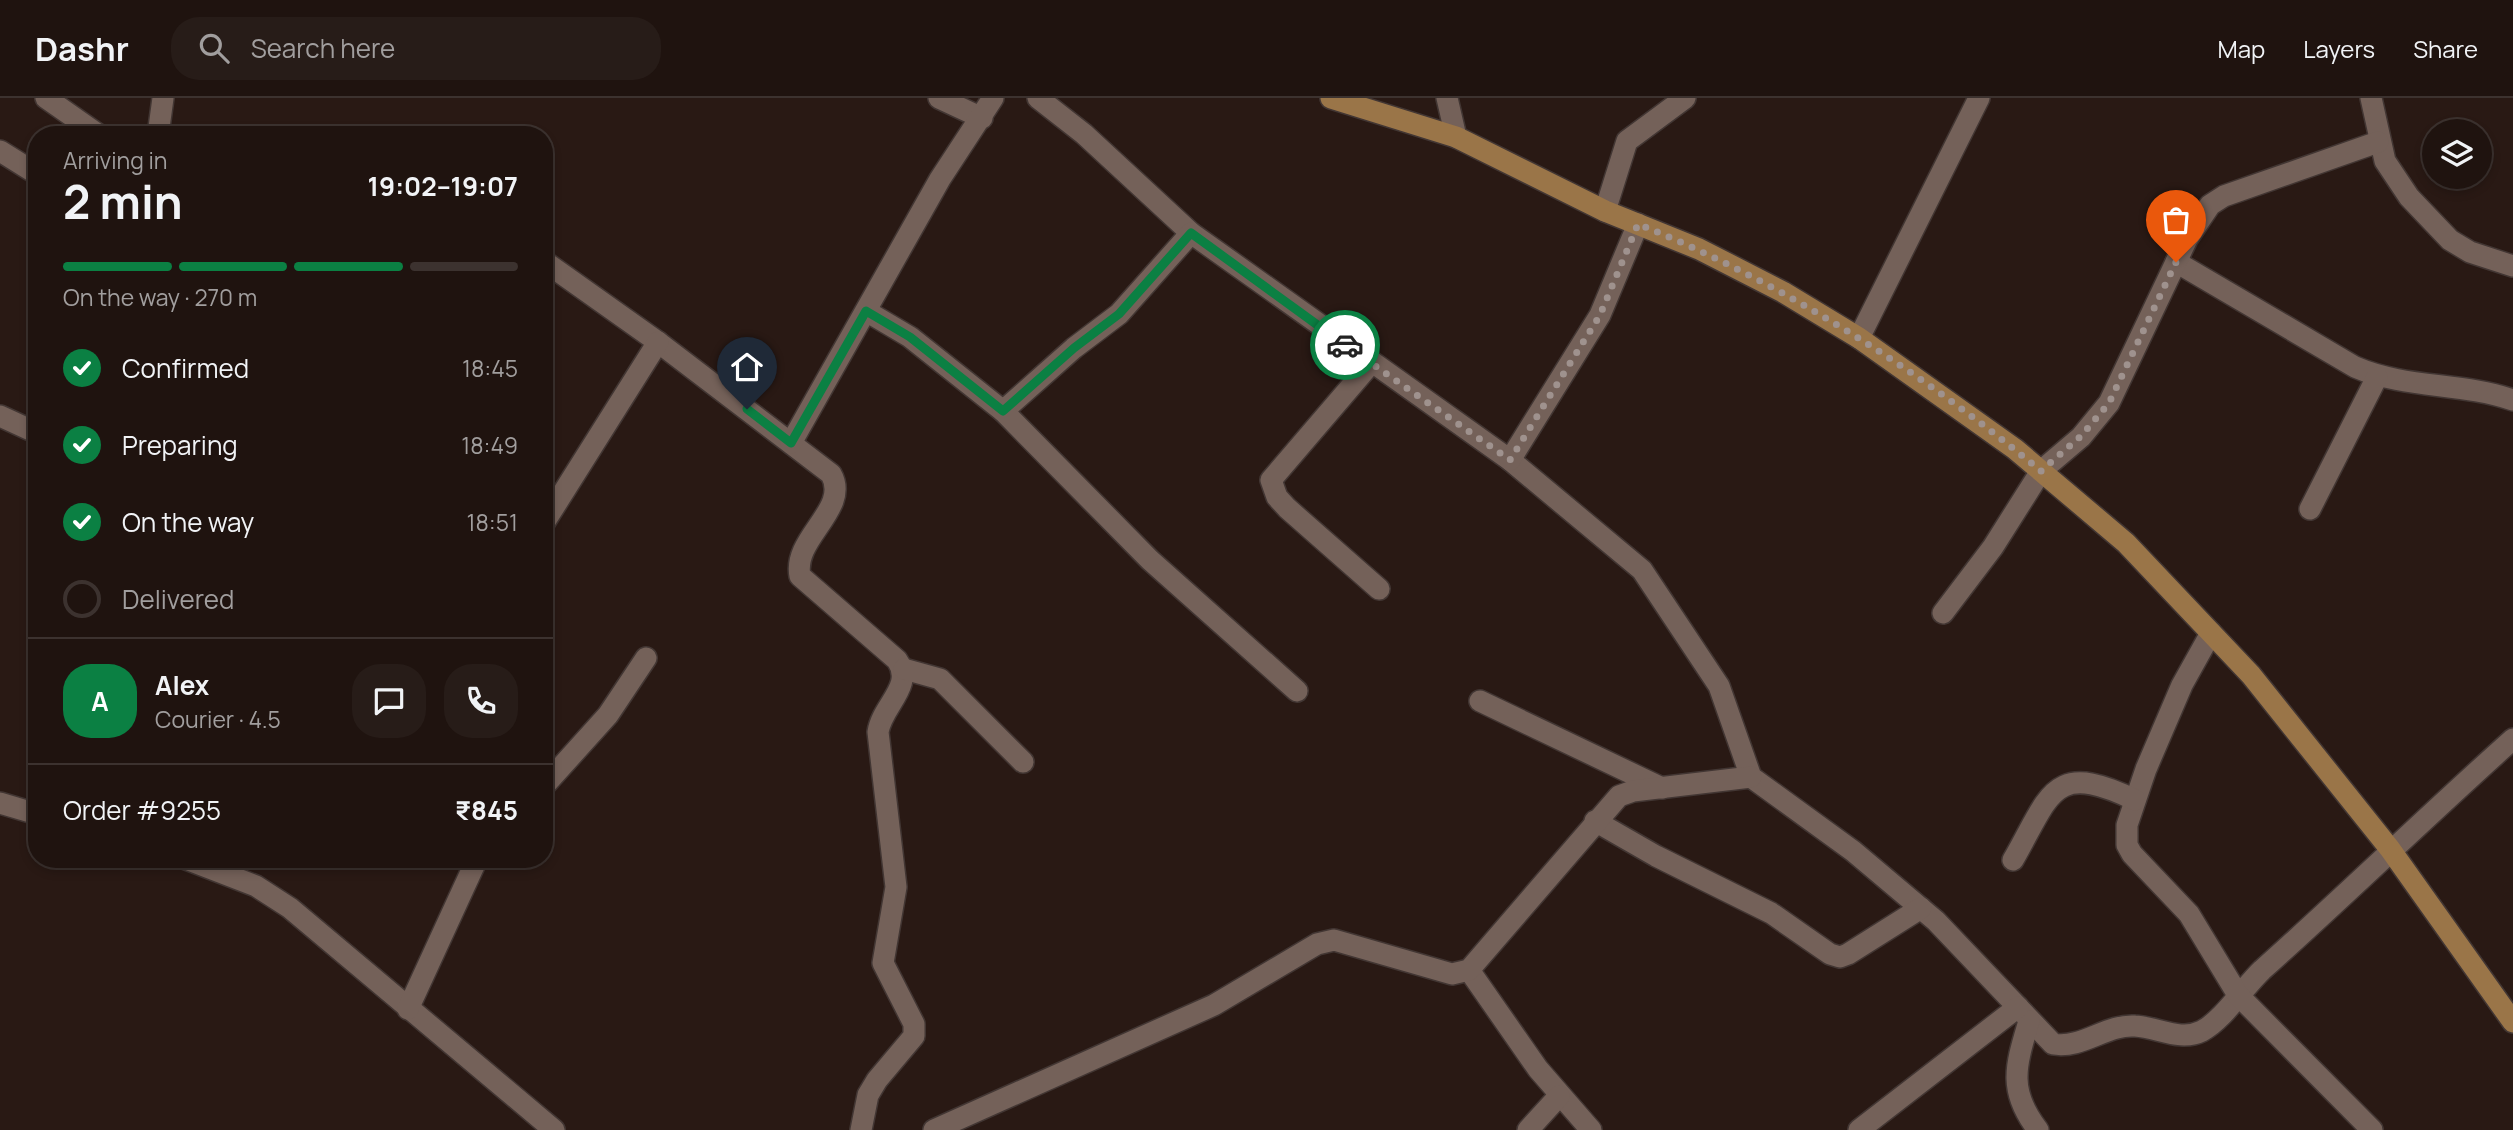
<!DOCTYPE html>
<meta charset="utf-8">
<style>
body{margin:0;font-family:Manrope,sans-serif;background:#271c18;color:#f1f3f6;height:100vh;display:flex;flex-direction:column;font-size:26px;white-space:nowrap}
*{box-sizing:border-box;margin:0}
p{font-size:23px;color:#a19e9e}
.icon{flex:none;width:38px;height:38px;fill:none;stroke:currentColor;stroke-width:2;stroke-linecap:round;stroke-linejoin:round}
.map{position:relative;flex:1;overflow:hidden}
.drawer{position:absolute;left:28px;top:28px;width:525px;height:742px;display:flex;flex-direction:column;background:#1f130f;border-radius:28px;box-shadow:0 4px 10px #0003,0 0 0 2px #3c322f}
.drawer>*{flex:none}
.controls{position:absolute;left:2422px;top:21px;display:grid;gap:14px}
.controls a{display:grid;place-items:center;width:70px;height:70px;border-radius:50%;background:#1f130f;box-shadow:0 4px 10px #0003,0 0 0 2px #3c322f;font-size:35px}
.pin{position:absolute;display:grid;place-items:center;width:60px;height:60px;color:#fff;margin:-72px -30px;border-radius:50% 50% 50% 0;rotate:-45deg;box-shadow:0 0 7px #0007}
.pin .icon{rotate:45deg}
.courier{position:absolute;display:grid;place-items:center;width:70px;height:70px;margin:-35px;border:5px solid #0b8043;border-radius:50%;background:#fff;color:#222;box-shadow:0 2px 9px #0007}
.head em{font-style:normal;font-weight:700}
.head div{display:flex;flex-direction:column-reverse}
.head{display:flex;align-items:center;justify-content:space-between;height:119px;padding:0 35px}
h1{font-size:46px;font-weight:700;line-height:52px}
.bar{display:grid;grid-template-columns:repeat(4,1fr);gap:10px 7px;align-content:center;height:84px;padding:0 35px}
.bar i{height:9px;border-radius:5px;background:#3c322f}
.bar .on{background:#0b8043}
.bar p{grid-column:span 4}
.line{display:flex;align-items:center;gap:18px;padding:0 35px;border-top:2px solid #3c322f}
.line div{flex:1}
.round{display:grid;place-items:center;flex:none;width:74px;height:74px;border-radius:28px;background:#271c18}
ol{padding:0 35px;list-style:none}
li{display:flex;align-items:center;gap:21px;height:77px}
li p{margin-inline-start:auto}
li .icon{padding:7px;border-radius:50%;background:#0b8043;color:#fff;stroke-width:4}
li:last-child{color:#a19e9e}
li i{width:38px;height:38px;border:4px solid #3c322f;border-radius:50%}
header{display:flex;align-items:center;gap:42px;box-sizing:border-box;height:98px;padding:0 35px;background:#1f130f;border-bottom:2px solid #3c322f}
header strong{font-size:33px}
nav{display:flex;gap:38px;margin-inline-start:auto;font-size:24px}
.search{width:490px;height:63px;background:#271c18;display:flex;align-items:center;gap:18px;box-sizing:border-box;padding:0 24px;border-radius:28px;color:#a19e9e;font-size:26px}
.map>svg:first-child{display:block}
</style>
<header>
<strong>Dashr</strong>
<div class="search"><svg class="icon" aria-label="search" viewBox="0 0 24 24"><circle cx="10" cy="10" r="6"/><path d="M15 15l6 6"/></svg>Search here</div>
<nav><a>Map</a><a>Layers</a><a>Share</a></nav>
</header>
<div class="map">
<svg width="2513" height="1032" viewBox="0 0 2513 1032">
<rect width="100%" height="100%" fill="#291914"/>
<g fill="none" stroke-linecap="round" stroke-linejoin="round">
<defs>
<g id="minor">
<polyline points="46,0 99,37"/>
<polyline points="939,0 982,20"/>
<path d="M1038,0L1084,36L1191,135L1510,362L1642,472L1719,588L1751,679L1853,753L1936,823L2053,946C2083,951 2106,926 2135,928C2158,929 2180,944 2202,933C2223,922 2244,889 2262,872C2347,796 2428,717 2513,641"/>
<polyline points="1447,0 1456,39"/>
<polyline points="2371,0 2385,63 2409,99 2450,142 2470,154 2513,168"/>
<polyline points="158,37 163,0"/>
<polyline points="0,53 37,76"/>
<polyline points="1605,113 1627,43 1685,0"/>
<path d="M2176,164L2355,269C2406,291 2461,284 2513,302"/>
<path d="M548,166L658,244L831,376C851,411 792,440 800,478L897,562C915,588 882,607 878,634L896,789L883,865L914,926V938L877,982L868,997L861,1032"/>
<polyline points="866,213 910,239 1003,313 1074,250 1119,216 1191,135"/>
<polyline points="1372,264 1271,382 1277,399 1287,410 1379,491"/>
<polyline points="1003,313 1150,462 1297,593"/>
<polyline points="0,318 37,335"/>
<polyline points="791,345 940,81 993,0"/>
<polyline points="1510,362 1600,217 1638,126"/>
<polyline points="2310,411 2377,279"/>
<polyline points="544,425 658,244"/>
<polyline points="1943,515 1993,449 2041,373 2081,339 2109,305 2187,141 2210,107 2224,98 2378,44"/>
<polyline points="2211,535 2182,587 2146,671 2127,727 2127,747 2132,756 2189,816 2238,897 2372,1032"/>
<polyline points="904,571 940,581 1023,664"/>
<polyline points="1480,603 1662,690"/>
<polyline points="544,688 608,617 646,560"/>
<polyline points="0,705 37,716"/>
<polyline points="1595,723 1656,758 1771,815 1830,856 1840,859 1848,856 1921,810"/>
<polyline points="186,761 256,788 290,810 554,1032"/>
<path d="M2013,762C2051,696 2052,662 2135,702"/>
<polyline points="1469,872 1538,971 1591,1032"/>
<polyline points="408,911 477,761"/>
<path d="M2029,923C2016,967 2007,992 2038,1032"/>
<polyline points="934,1032 1214,907 1317,846 1334,842 1452,876 1469,872 1619,698 1633,693 1751,679"/>
<polyline points="1528,1032 1559,998"/>
<polyline points="1859,1032 2018,909"/>
</g>
<polyline id="tertiary" points="1859,240 1979,0"/>
<polyline id="primary" points="1331,0 1456,39 1605,113 1699,151 1783,194 1859,240 2015,351 2126,445 2251,577 2390,751 2513,924"/>
</defs>
<use href="#minor" stroke="#423633" stroke-width="24"/>
<use href="#tertiary" stroke="#423633" stroke-width="24"/>
<use href="#primary" stroke="#423633" stroke-width="24"/>
<use href="#minor" stroke="#746159" stroke-width="21"/>
<use href="#tertiary" stroke="#746159" stroke-width="21"/>
<use href="#primary" stroke="#9a7548" stroke-width="21"/>
</g>
<g fill="none" stroke-linecap="round" stroke-linejoin="round">
<path stroke="#9f928e" stroke-width="7" stroke-dasharray="0 12.6" d="M1345,247L1510,362L1600,217L1638,126C1784,185 1920,273 2041,373L2081,338L2109,305L2176,164"/>
<polyline stroke="#0b8043" stroke-width="9" points="747,311 791,345 866,213 910,239 1003,313 1074,250 1119,216 1191,135 1345,247"/>
</g>
</svg>
<div class="controls">
<a><svg class="icon" aria-label="layers" viewBox="0 0 24 24"><path d="M12 4l9 5-9 5-9-5zM3 14l9 5 9-5"/></svg></a>
</div>
<div class="pin" style="left:2176px;top:164px;background:#ea580c"><svg class="icon" aria-label="bag" viewBox="0 0 24 24"><path d="M5 8h14l-1 12H6zM9 8a3 3 0 0 1 6 0"/></svg></div>
<div class="pin" style="left:747px;top:311px;background:#1f2937"><svg class="icon" aria-label="home" viewBox="0 0 24 24"><path d="M3 11l9-7 9 7M6 9v11h12V9"/></svg></div>
<div class="courier" style="left:1345px;top:247px"><svg class="icon" aria-label="car" viewBox="0 0 24 24"><path d="M5 17H2v-5l4-1 3-4h7l3 4 3 1v5h-3M9 17h6M6 11h13"/><circle cx="7" cy="17" r="2"/><circle cx="17" cy="17" r="2"/></svg></div>
<section class="drawer">
<div class="head"><div><h1>2 min</h1><p>Arriving in</p></div><em>19:02–19:07</em></div>
<div class="bar"><i class="on"></i><i class="on"></i><i class="on"></i><i></i><p>On the way · 270 m</p></div>
<ol>
<li><svg class="icon" aria-label="check" viewBox="0 0 24 24"><path d="M5 12l5 5 9-10"/></svg>Confirmed<p>18:45</p></li>
<li><svg class="icon" aria-label="check" viewBox="0 0 24 24"><path d="M5 12l5 5 9-10"/></svg>Preparing<p>18:49</p></li>
<li><svg class="icon" aria-label="check" viewBox="0 0 24 24"><path d="M5 12l5 5 9-10"/></svg>On the way<p>18:51</p></li>
<li><i></i>Delivered</li>
</ol>
<div class="line" style="height:126px"><b class="round" style="background:#0b8043;color:#fff">A</b><div><b>Alex</b><p>Courier · 4.5</p></div><a class="round"><svg class="icon" aria-label="chat" viewBox="0 0 24 24"><path d="M4 5h16v11H9l-5 4z"/></svg></a><a class="round"><svg class="icon" aria-label="phone" viewBox="0 0 24 24"><path d="M5 4h4l2 5-3 2q2 4 5 5l2-3 5 2v4C11 20 4 13 5 4z"/></svg></a></div>
<div class="line" style="height:91px"><div>Order #9255</div><b>₹845</b></div>
</section>
</div>
